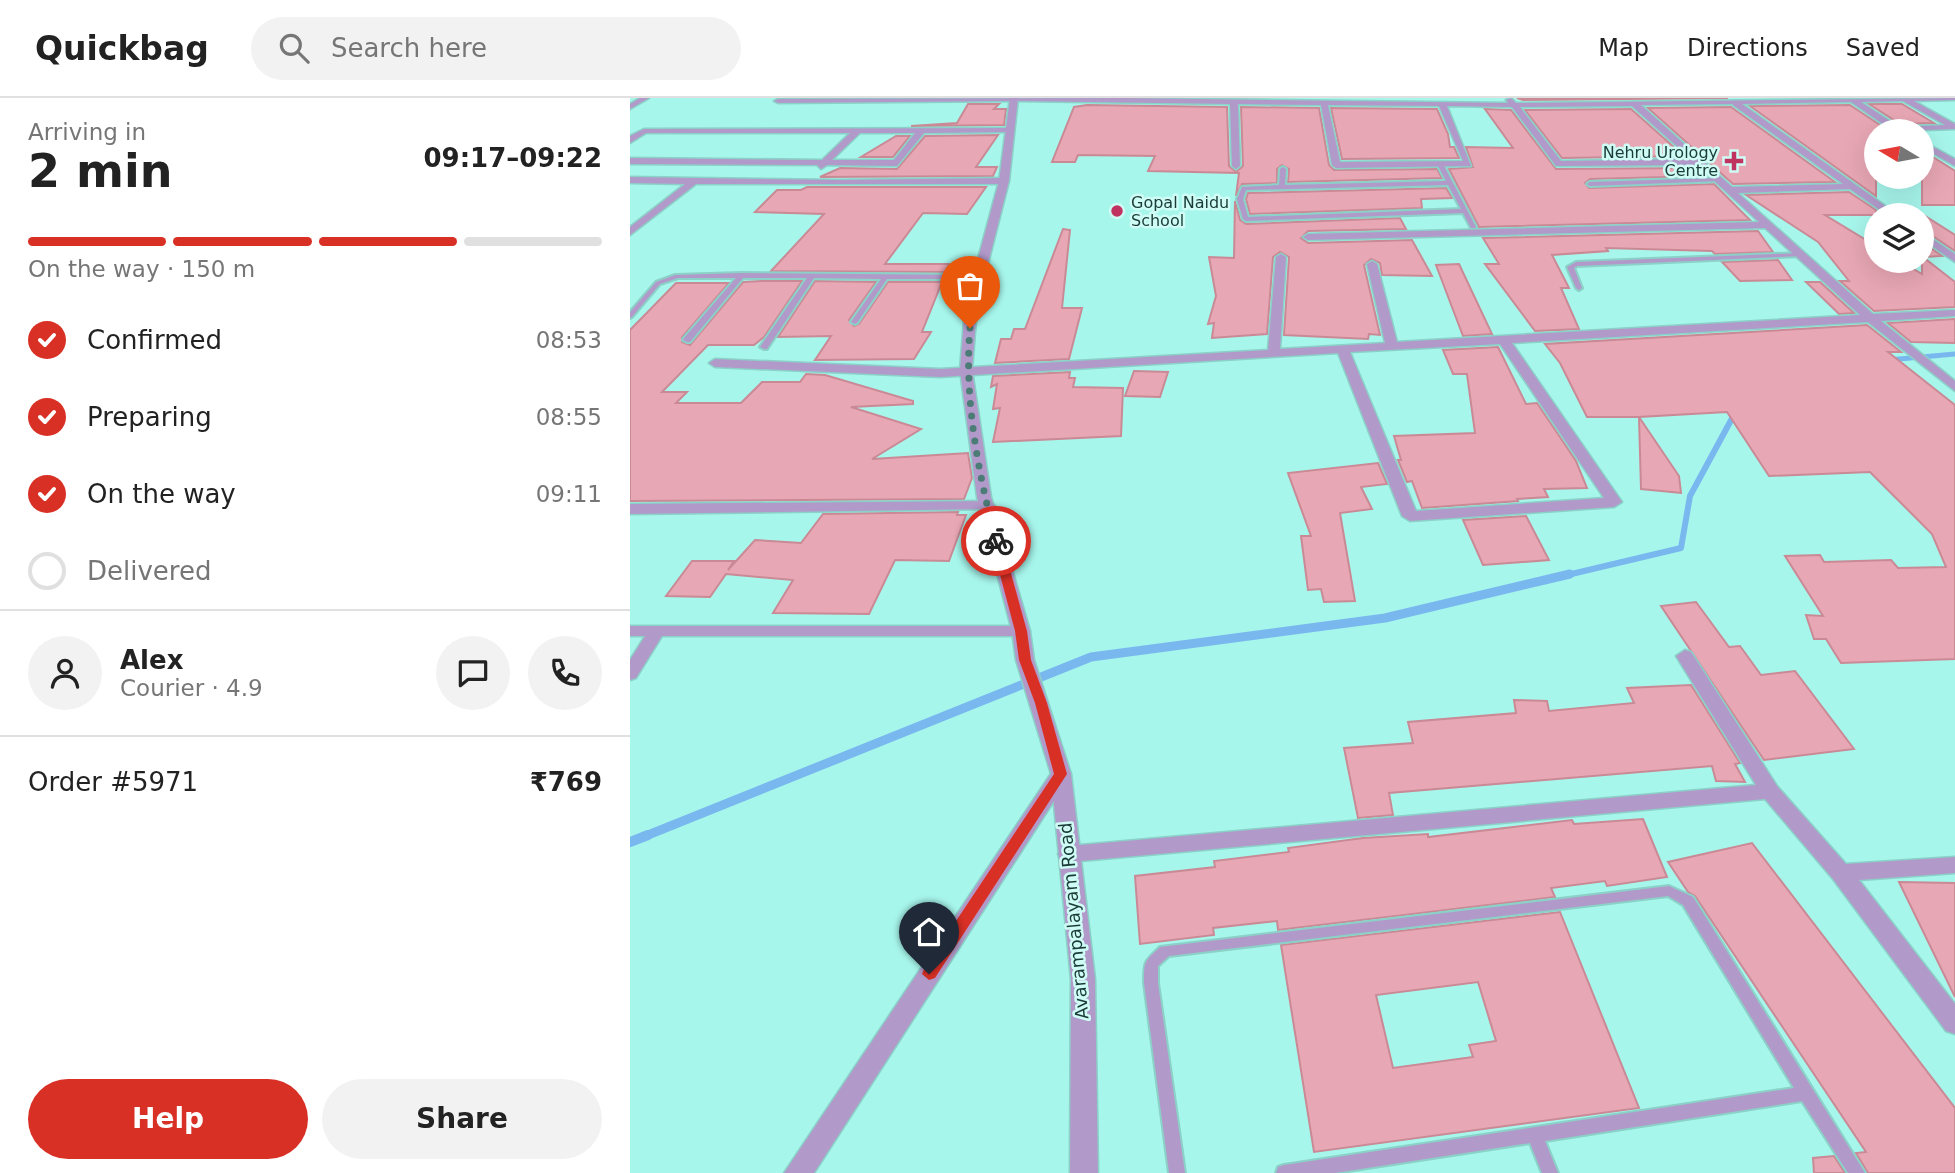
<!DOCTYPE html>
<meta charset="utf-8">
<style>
body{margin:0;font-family:"DejaVu Sans",sans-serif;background:#f2f2f2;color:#222;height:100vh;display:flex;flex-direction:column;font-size:26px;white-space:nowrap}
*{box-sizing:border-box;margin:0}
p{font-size:23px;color:#767676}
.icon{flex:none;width:38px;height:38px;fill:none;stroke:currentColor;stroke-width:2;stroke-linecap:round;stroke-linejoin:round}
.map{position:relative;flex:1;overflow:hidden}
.sheet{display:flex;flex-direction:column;background:#fff;width:630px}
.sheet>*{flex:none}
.needle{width:46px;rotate:280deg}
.fabs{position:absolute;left:1234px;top:21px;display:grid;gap:14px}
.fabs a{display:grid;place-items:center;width:70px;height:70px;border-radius:50%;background:#fff;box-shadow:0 7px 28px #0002;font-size:35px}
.pin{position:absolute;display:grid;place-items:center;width:60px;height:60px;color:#fff;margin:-72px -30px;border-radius:50% 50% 50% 0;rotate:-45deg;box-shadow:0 0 7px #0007}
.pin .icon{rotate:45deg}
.courier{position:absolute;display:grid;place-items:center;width:70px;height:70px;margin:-35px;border:5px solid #d93025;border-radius:50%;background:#fff;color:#222;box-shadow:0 2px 9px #0007}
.overview em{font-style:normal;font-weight:700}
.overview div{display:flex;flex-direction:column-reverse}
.overview{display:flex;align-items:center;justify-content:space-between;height:119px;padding:0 28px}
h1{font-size:46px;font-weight:700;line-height:52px}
.bar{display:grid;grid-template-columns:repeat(4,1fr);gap:10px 7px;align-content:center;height:84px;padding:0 28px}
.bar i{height:9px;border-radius:5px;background:#e0e0e0}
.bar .on{background:#d93025}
.bar p{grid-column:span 4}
.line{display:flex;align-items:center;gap:18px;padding:0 28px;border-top:2px solid #e0e0e0}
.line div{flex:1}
.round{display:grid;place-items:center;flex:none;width:74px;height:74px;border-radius:37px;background:#f2f2f2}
ol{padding:0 28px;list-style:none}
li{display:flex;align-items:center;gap:21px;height:77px}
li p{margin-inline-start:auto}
li .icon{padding:7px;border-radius:50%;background:#d93025;color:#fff;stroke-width:4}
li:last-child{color:#767676}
li i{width:38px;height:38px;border:4px solid #e0e0e0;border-radius:50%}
.action{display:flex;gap:14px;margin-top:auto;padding:14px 28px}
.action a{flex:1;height:80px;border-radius:42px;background:#d93025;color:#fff;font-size:28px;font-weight:700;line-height:80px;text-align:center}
.action a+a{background:#f2f2f2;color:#222}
header{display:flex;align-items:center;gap:42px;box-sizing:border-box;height:98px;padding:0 35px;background:#fff;border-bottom:2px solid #e0e0e0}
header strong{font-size:33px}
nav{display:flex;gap:38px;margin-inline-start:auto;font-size:24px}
.search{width:490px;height:63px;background:#f2f2f2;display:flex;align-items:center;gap:18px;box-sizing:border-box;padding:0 24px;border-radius:38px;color:#767676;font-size:26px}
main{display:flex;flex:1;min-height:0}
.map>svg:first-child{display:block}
</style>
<header>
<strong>Quickbag</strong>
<div class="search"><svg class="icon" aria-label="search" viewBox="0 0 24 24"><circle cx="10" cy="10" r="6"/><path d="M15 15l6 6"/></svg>Search here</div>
<nav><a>Map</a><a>Directions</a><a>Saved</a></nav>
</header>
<main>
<section class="sheet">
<div class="overview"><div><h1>2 min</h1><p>Arriving in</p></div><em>09:17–09:22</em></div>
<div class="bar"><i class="on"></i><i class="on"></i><i class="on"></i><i></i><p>On the way · 150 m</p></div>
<ol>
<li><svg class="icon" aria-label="check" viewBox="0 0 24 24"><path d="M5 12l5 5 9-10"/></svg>Confirmed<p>08:53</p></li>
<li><svg class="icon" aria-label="check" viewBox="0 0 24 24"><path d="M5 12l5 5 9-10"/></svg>Preparing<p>08:55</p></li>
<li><svg class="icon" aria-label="check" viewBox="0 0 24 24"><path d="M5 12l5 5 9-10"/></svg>On the way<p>09:11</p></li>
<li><i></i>Delivered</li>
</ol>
<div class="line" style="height:126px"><a class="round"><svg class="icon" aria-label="person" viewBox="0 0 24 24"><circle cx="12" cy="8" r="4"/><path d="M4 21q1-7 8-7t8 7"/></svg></a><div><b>Alex</b><p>Courier · 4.9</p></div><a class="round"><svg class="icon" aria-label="chat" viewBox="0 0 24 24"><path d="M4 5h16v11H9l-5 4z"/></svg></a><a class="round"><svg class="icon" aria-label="phone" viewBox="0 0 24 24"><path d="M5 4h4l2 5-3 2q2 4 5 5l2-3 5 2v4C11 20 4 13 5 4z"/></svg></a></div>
<div class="line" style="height:91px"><div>Order #5971</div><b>₹769</b></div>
<div class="action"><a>Help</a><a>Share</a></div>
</section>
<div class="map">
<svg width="1325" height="1075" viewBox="0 0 1325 1075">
<rect width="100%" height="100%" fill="#a7f6ec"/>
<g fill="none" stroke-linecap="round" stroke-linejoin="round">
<polyline stroke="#79b8ef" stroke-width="5" points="1258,262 1325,256"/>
<polyline stroke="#79b8ef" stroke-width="6" points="933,478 1051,450 1060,398 1106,313"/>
<polyline stroke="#79b8ef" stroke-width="9" points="13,739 461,559 755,520 940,476"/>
<polyline stroke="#79b8ef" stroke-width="10" points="0,744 18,737"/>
</g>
<g fill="#e8a7b4" stroke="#c98a96" stroke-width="2" fill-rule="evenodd">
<polygon points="887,0 1098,0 893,2"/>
<polygon points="338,6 369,6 364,11 376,11 374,27 281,28 327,25"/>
<polygon points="1239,6 1272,6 1304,25 1270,26"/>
<polygon points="457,7 597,9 599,68 606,74 613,68 611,9 689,10 699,67 704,72 807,71 812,80 658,84 659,71 652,67 647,71 647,85 612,86 606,98 609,75 518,73 525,58 448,57 445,64 422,64 444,9"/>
<polygon points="1220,7 1259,33 1246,33 1246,98 1120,8"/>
<polygon points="1101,9 1205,84 1103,86 1018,10"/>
<polygon points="701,10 807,11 818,36 820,49 824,49 829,60 712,61"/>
<polygon points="855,11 881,12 926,71 1066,70 1075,78 960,81 955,85 959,90 1084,86 1120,122 849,129 819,71 843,69 836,49 883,50"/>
<polygon points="1001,11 1054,58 932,60 895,12"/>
<polygon points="368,37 346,69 367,69 363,78 190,79 210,70 267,71 295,38"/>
<polygon points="266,38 280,38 263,59 231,59"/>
<polygon points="1292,52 1325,73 1325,107 1292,107"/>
<polygon points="177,89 356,89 337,116 293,115 255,166 319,166 316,174 141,173 194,116 125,114 147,92 171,92"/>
<polygon points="816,90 822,100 791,101 792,110 620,116 616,101 618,95"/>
<polygon points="1219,94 1246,112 1246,117 1195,117 1246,148 1246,163 1270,163 1292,176 1292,144 1312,158 1293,159 1325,184 1325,209 1244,213 1210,183 1219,183 1188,144 1116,97"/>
<polygon points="605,103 610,122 616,126 770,120 776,131 678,133 671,140 678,145 782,142 802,178 752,177 750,165 741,161 734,167 750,237 739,236 738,241 654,237 659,159 650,154 643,159 637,236 582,240 584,225 578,226 586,198 579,159 604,160"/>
<polygon points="1292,116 1325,137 1325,153 1292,131"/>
<polygon points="433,131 440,132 432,210 452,210 439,261 365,265 371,241 381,241 384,231 395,231"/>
<polygon points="1128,133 1143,154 1085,156 1082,153 976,150 978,153 922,157 939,190 931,190 949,231 905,233 855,166 869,166 853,140"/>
<polygon points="1148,162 1162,182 1110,183 1092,164"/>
<polygon points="829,166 862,236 833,238 806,167"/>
<polygon points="132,183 172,183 134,239 124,247 78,247 32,294 57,294 46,305 111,305 132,284 170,284 176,276 195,277 283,303 283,306 221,309 291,331 242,361 338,355 342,380 334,401 0,403 0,232 46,185 99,185 52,239 52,244 60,247 113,184"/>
<polygon points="185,183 246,184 219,222 224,228 229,226 258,184 312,184 292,234 301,234 284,261 185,262 201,238 148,239"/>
<polygon points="1176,184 1190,184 1224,215 1209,216"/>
<polygon points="1325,221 1325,245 1281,244 1258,225"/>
<polygon points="1237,227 1271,254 1258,254 1325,307 1325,561 1211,565 1196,541 1184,541 1176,517 1193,518 1155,458 1190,457 1194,464 1261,462 1268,470 1316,469 1302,436 1240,374 1139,378 1097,314 1009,319 1049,378 1051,395 1011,391 1009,319 957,319 930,265 915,246"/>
<polygon points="868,249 896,306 907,305 946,363 957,390 914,391 918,399 887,401 888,403 792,410 782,383 777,384 768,362 771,362 764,338 845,335 837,276 823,276 813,252"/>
<polygon points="504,273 538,274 530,299 495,298"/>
<polygon points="440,274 439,280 445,280 443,289 493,290 491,338 363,344 370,310 363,311 367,286 361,289 363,278"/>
<polygon points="748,365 757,386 731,389 742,411 710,415 725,503 694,504 691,491 678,492 671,438 681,438 658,375"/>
<polygon points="328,414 327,417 336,417 319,463 265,462 239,516 143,515 163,482 96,476 80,499 36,498 62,463 104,463 98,472 125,442 171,445 193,416"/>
<polygon points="896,418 919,462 853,467 833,422"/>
<polygon points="1066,504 1099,549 1110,548 1131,577 1165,573 1224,651 1134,662 1031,508"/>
<polygon points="1061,587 1110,665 1105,666 1115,684 1086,683 1082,668 759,695 763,717 728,720 714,650 783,645 778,624 886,615 884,602 917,603 919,613 1004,605 997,590"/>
<polygon points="1013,721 1037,779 977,788 975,783 921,790 925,799 648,832 647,823 583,830 584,837 510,846 505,778 585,769 584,763 659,754 658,750 733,740 798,736 798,739 942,722 944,726"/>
<polygon points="1122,745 1325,1010 1325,1075 1238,1075 1226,1055 1236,1054 1065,798 1058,794 1038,764"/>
<polygon points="1269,784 1325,785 1325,899"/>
<path d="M930,814L1009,1010L684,1054L651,847ZM848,884L866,943L839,947L843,959L763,970L746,897Z"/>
<polygon points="1204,1058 1215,1075 1184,1075 1183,1060"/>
</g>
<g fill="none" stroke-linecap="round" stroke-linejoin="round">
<defs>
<g id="service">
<path d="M810,64L813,66L846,129L845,130H841L833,115L616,123L613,121L607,101L612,89L649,87L650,71L653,69L656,71L655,87L816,83L807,66ZM818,87L831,111L618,119L613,101L616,92Z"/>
<polygon points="1089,80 1091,83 960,88 957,86 960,84"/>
<polygon points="1171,155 1174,157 1173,158 947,168 944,170 952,190 949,192 946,190 937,169 946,164"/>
<polygon points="112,175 347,177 350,179 347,181 257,181 227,225 225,226 221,224 251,181 184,180 137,251 134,251 130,249 177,180 113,180 60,244 57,244 53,242 54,240 106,180 48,180 30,186 2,219 0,220 0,214 26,184 45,177"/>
<path d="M1039,788L1063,799L1235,1075H1218L1172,1003L915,1043L928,1075H912L900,1045L705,1075H646L648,1069L654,1067L1164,990L1053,807L1038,798L539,858L528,868V885L555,1075H539L514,885C514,863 514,864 530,849Z"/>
</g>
<g id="minor">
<polygon points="10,0 19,0 0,11 0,6"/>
<path d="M492,0L878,5L876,2L881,0L886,5H893L1325,0V2L1284,3L1325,26V31L1263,33L1221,4L1112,6L1268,117H1257L1220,91L1108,95L1243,216L1325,212V218L1251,223L1325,283V293L1238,224L882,245L992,404L984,409L780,423L772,418L708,255L310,279L85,269L79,265L85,261L310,271L638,252L646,159L651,156L656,159L650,251L755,245L737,166L742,163L747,166L767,244L1230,217L1135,130L678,142L673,139L678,136L1129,124L1067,67L926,68L882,9L817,8L841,68L706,70L702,67L691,7L608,6L610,68L606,71L602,68L600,6L387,3L148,5L144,3L148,1ZM1273,3L1315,27L1269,29L1231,4ZM1103,6V7L1213,86L1102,89L1011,7ZM698,7L809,8L833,63L710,64ZM1002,8L1061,61L931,63L890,9ZM870,246L974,400L786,413L720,254Z"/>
<path d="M379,30L382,34L294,35L267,68L197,67L191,71L187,67L0,66V60L192,62L220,35H16L0,45V38L14,31ZM230,35H285L264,62H202Z"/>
<polygon points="1292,43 1325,61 1325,68 1292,49"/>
<polygon points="0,79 208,82 374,80 379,83 374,86 66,86 0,137 0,129 55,86 0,85"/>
<polygon points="1292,134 1325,156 1325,164 1292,141"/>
<polygon points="357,403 362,405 365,408 362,411 0,416 0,406"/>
<polygon points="0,528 391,528 400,533 391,538 32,538 6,580 0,582 0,562 15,538 0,538"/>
<polygon points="1055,552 1061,554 1147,688 1216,766 1325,759 1325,775 1229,782 1325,906 1325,936 1316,933 1203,781 1135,701 439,764 431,762 428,756 431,750 439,748 1126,687 1046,558"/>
<polygon points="431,669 438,671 441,676 438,681 184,1075 154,1075 424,671"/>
</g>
<polygon id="tertiary" points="380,0 388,0 379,83 347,209 342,272 361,399 400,533 404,562 441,676 465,881 468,1075 440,1075 441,881 421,676 386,562 382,533 347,399 330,272 335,209 369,83"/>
</defs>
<use href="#service" stroke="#8bd1c8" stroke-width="4"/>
<use href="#minor" stroke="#8bd1c8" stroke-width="3"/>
<use href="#tertiary" stroke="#8bd1c8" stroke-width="3"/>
<use href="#service" fill="#b19aca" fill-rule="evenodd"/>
<use href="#minor" fill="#b19aca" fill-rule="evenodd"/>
<use href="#tertiary" fill="#b19aca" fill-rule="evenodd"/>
</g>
<polygon fill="#d93025" points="366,440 372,443 397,533 401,562 417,605 437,676 305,880 299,882 292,876 294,871 424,676 405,605 389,562 385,533 361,443"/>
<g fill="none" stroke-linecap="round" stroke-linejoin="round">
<path stroke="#4b7c76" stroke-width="7" stroke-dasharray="0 12.6" d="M340,230C334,301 348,374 366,443"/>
</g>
<g fill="#c03360" stroke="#cffdf6" stroke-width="2.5">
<path d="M1100.5 52.5h7v7h7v7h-7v7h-7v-7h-7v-7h7z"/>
<circle cx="487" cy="113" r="7"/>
</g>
<g text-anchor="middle" stroke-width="5" stroke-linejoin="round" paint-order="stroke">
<g font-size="16" fill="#1a3b37" stroke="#cffdf6" text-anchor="end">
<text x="1088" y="60">Nehru Urology<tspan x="1088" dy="18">Centre</tspan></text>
<text x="501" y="110" text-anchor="start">Gopal Naidu<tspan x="501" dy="18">School</tspan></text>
</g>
<g font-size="18" fill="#1a3b37" stroke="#cffdf6">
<text transform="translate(444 823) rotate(-95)" y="6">Avarampalayam Road</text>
</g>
</g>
</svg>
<div class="fabs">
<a><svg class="needle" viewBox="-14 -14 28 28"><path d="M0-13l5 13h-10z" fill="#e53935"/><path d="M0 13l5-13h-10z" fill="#767676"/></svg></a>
<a><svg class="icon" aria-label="layers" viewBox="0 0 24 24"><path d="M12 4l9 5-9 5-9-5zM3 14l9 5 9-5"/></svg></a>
</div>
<div class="pin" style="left:340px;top:230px;background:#ea580c"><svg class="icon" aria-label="bag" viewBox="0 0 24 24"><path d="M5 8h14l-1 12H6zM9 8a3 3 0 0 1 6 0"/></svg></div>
<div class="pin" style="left:299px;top:876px;background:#1f2937"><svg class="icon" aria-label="home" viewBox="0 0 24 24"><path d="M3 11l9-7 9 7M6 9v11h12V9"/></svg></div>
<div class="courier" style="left:366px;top:443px"><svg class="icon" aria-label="bike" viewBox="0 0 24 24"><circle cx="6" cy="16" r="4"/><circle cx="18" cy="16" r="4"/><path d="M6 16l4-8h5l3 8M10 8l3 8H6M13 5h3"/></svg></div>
</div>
</main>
